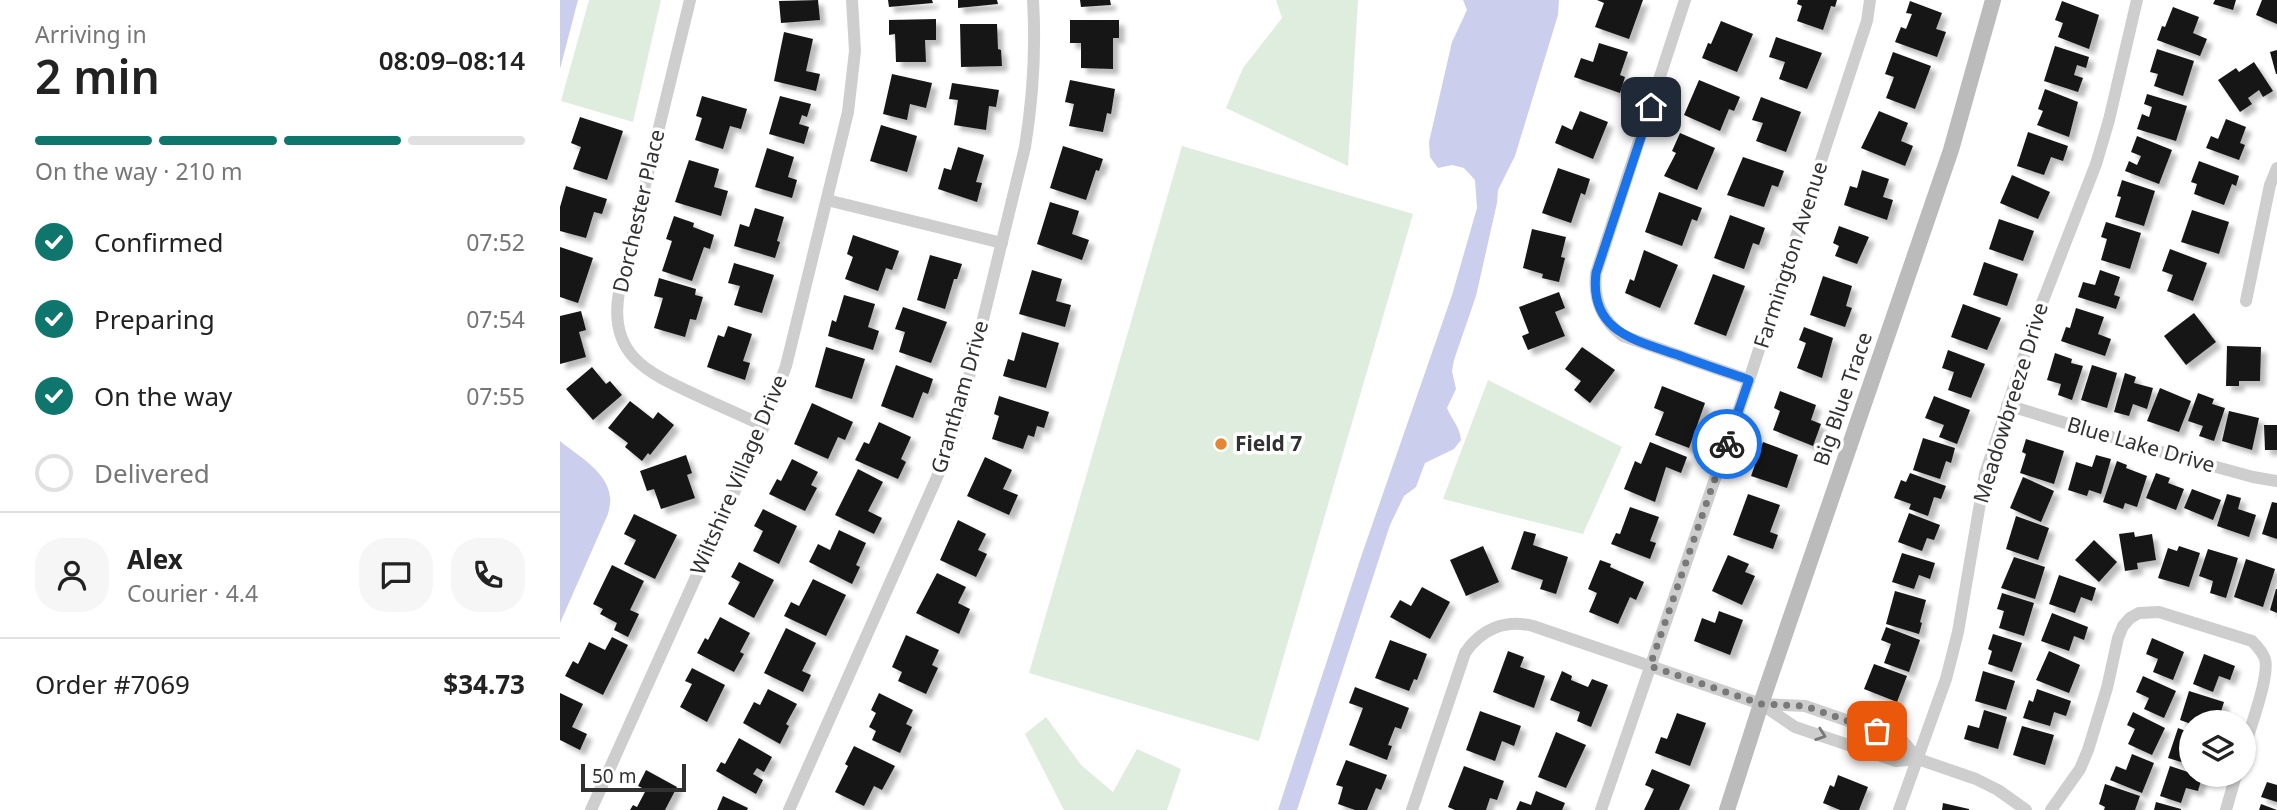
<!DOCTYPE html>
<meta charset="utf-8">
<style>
body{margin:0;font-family:"Noto Sans",sans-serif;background:#f6f6f6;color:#222;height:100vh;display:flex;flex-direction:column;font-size:26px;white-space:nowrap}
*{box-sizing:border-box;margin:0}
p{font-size:23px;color:#767676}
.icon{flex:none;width:38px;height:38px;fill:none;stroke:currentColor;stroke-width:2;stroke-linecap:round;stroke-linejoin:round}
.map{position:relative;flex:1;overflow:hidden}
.panel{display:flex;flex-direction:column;background:#fff;width:560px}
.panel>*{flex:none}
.fabs{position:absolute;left:1619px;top:710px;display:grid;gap:14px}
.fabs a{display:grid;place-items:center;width:77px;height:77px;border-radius:50%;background:#fff;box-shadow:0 2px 5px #0004;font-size:35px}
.scale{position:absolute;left:21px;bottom:18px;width:105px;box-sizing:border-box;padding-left:7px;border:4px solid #313131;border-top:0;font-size:19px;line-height:24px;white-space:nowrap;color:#313131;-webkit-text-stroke:5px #fff;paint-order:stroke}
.pin{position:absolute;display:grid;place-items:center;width:60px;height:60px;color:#fff;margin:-30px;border-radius:14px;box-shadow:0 4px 10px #0006}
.courier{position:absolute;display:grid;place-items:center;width:70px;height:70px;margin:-35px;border:5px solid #1a73e8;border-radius:50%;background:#fff;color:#222;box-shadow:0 2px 9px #0007}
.overview em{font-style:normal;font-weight:600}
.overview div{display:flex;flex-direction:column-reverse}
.overview{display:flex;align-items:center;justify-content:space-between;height:119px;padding:0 35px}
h1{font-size:46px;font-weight:600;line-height:52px}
.bar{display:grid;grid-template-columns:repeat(4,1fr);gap:10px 7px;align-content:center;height:84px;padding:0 35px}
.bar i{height:9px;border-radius:5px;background:#e0e0e0}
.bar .active{background:#0f766e}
.bar p{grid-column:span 4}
.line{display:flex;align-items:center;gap:18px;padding:0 35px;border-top:2px solid #e0e0e0}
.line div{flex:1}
.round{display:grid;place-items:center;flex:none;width:74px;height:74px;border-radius:28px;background:#f6f6f6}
ol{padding:0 35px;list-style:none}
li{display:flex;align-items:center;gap:21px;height:77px}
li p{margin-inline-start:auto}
li .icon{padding:7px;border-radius:50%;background:#0f766e;color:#fff;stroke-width:4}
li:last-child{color:#767676}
li i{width:38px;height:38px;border:4px solid #e0e0e0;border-radius:50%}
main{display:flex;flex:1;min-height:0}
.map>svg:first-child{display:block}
</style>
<main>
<section class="panel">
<div class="overview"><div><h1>2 min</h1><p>Arriving in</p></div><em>08:09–08:14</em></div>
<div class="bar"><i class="active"></i><i class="active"></i><i class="active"></i><i></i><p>On the way · 210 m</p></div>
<ol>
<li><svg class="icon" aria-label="check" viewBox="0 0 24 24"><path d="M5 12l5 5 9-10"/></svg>Confirmed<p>07:52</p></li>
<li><svg class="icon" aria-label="check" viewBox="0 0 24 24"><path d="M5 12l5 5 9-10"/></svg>Preparing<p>07:54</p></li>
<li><svg class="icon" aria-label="check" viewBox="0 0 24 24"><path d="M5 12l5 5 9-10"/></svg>On the way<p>07:55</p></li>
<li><i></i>Delivered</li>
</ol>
<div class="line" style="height:126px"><a class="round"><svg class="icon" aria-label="person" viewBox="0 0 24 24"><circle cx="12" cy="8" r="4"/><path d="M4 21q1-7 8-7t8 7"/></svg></a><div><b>Alex</b><p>Courier · 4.4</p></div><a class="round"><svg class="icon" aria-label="chat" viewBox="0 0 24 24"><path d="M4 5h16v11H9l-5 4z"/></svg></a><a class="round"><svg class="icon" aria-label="phone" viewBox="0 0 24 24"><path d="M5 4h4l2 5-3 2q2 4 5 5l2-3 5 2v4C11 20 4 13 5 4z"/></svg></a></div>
<div class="line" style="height:91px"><div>Order #7069</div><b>$34.73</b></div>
</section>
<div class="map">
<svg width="1717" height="810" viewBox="0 0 1717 810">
<defs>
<filter id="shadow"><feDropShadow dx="5.5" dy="5.5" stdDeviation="2" flood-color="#0004"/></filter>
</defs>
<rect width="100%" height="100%" fill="#fff"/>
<g fill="#dfeddf">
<polygon points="29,0 101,0 73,122 1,101"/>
<polygon points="716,0 798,0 788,166 666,108 683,68 722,18"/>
<polygon points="622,146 853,214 699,741 469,673"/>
<polygon points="928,380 1062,447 1023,534 883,499"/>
<polygon points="486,717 521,765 553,792 577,749 621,769 607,810 504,810 465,734"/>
</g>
<g fill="#ccceed">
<polygon points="0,0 18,0 0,69"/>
<path d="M903,0H999L998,15L955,156L938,190L937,203L916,296L894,360L892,371L896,389L887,408C892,420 900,427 901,440L894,449L865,463L856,487L844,496L830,525L737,810H718L802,554L892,295L917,208L915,180L904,168L892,165L878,168L870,157L869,142L892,42L907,10Z"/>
<path d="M0,441C17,455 48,472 50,497C51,502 49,509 48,514L0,623Z"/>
</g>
<g fill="#181818" filter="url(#shadow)">
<polygon points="258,0 260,20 221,23 219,1"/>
<polygon points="328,0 372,0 373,3 329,7"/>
<polygon points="398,0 437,0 438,4 398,8"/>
<polygon points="520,0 550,0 551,5 521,7"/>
<polygon points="1037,0 1083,0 1069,39 1035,27 1044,3"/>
<polygon points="1238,0 1277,0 1275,7 1271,6 1263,30 1237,21 1242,6 1237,4"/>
<polygon points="1655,0 1676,0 1673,10 1653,4"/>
<polygon points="1702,0 1717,0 1717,24 1696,15"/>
<polygon points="1350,1 1382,13 1376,29 1386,32 1377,57 1335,42 1341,27 1346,29 1352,14 1346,13"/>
<polygon points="1502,1 1539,15 1529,49 1498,37 1503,23 1495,20"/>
<polygon points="1613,7 1639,17 1633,33 1647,39 1640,56 1597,40 1602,26 1605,27"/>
<polygon points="376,19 376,40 365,40 366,62 336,62 335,34 329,35 329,20"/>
<polygon points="510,20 559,20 559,38 553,38 553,69 521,68 521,43 510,43"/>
<polygon points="1161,21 1193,34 1177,72 1142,58 1148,43 1151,44"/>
<polygon points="400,24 437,24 438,49 441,50 442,66 401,67"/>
<polygon points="224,32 253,39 246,71 260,74 256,91 214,81"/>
<polygon points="1216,37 1262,53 1247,89 1219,79 1225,62 1209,57"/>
<polygon points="1039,43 1068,52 1060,75 1065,77 1060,93 1014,77 1021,58 1033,62"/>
<polygon points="1495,46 1529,57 1526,68 1517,65 1514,75 1523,78 1518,92 1484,81"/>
<polygon points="1597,49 1634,61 1623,96 1594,86 1598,74 1590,72"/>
<polygon points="1717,50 1717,74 1716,74 1710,52"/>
<polygon points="1333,52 1371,66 1355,109 1326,98 1334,77 1325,74"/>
<polygon points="1694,62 1713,91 1703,97 1699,90 1688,98 1692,104 1680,112 1658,80 1676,68 1679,72"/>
<polygon points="332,74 372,83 366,108 350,104 347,120 323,114"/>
<polygon points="510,80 555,89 551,114 547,113 543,132 509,126 514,104 505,102"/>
<polygon points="1139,80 1180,97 1174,111 1169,109 1160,131 1124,115"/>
<polygon points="392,83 439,90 436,107 429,106 426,130 394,125 398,100 389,99"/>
<polygon points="1485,89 1518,102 1509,137 1477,125 1483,111 1478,109"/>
<polygon points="1587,94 1627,106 1616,141 1577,129 1582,114 1589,117 1592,107 1584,104"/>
<polygon points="142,96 187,109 181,129 170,126 163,149 135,140 142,118 136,116"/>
<polygon points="220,96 251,104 247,117 242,115 239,124 249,127 244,144 209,134"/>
<polygon points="1201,97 1241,112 1226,152 1196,141 1203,123 1192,120"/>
<polygon points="1020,111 1048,122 1033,159 995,143 1002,125 1012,130"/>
<polygon points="1319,111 1348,123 1341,141 1353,146 1345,166 1301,148"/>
<polygon points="20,117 63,131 47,180 13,169 21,147 11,143"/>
<polygon points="1666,119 1686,127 1680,143 1685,145 1679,160 1646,148 1651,136 1658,139"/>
<polygon points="321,125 357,136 347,172 310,161"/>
<polygon points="1468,132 1508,146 1503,161 1491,157 1484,175 1457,166"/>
<polygon points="1120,133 1155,148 1137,190 1104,176 1116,153 1112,151"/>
<polygon points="1577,136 1612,150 1599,184 1565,171 1569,161 1577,165 1581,156 1571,152"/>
<polygon points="503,146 543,159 539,171 536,170 526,200 490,188"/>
<polygon points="398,147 424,155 416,182 422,183 417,202 378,189 384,168 391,170"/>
<polygon points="207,148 234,157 228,177 237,180 232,198 195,187"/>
<polygon points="1183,157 1224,171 1218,187 1212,185 1204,207 1167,195"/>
<polygon points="129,160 159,169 154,187 168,191 161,216 115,202"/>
<polygon points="1639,161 1679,176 1676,186 1672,184 1664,205 1634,194 1637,184 1631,182"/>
<polygon points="998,168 1030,179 1025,195 1021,193 1011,223 982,213"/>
<polygon points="1302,170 1329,179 1323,197 1333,200 1327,220 1284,205 1290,186 1297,188"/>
<polygon points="1452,175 1490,192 1478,219 1440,203"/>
<polygon points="1562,180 1595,191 1584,226 1555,217 1561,197 1557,196"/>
<polygon points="6,186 47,199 42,214 34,212 26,238 0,231 0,207"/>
<polygon points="1099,192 1142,208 1137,221 1132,219 1122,246 1085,232"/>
<polygon points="490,202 519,211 512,234 529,240 522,260 477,244"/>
<polygon points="195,208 224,217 217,241 220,242 215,258 174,246 180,224 189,227"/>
<polygon points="1632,210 1669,222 1659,254 1621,242"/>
<polygon points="1170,215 1205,228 1199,245 1193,243 1184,269 1154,258"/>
<polygon points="114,216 134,223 133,227 154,235 150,249 144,247 132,281 102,271 112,241 106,239"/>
<polygon points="1439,219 1474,231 1463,261 1429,249"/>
<polygon points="1546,222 1581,233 1570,269 1541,260 1547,239 1541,237"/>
<polygon points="1279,226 1309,237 1297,264 1275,256 1279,246 1273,243"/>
<polygon points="972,229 1006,237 1001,257 1005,258 999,282 982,278 983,274 963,268"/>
<polygon points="293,235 339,251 332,270 326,268 318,291 285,279 293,257 287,254"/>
<polygon points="0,247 33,258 18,303 0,297"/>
<polygon points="1610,249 1647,263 1633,301 1607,291 1613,275 1602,271"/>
<polygon points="1084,250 1118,265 1100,308 1065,293 1070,279 1074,281"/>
<polygon points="370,255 402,264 397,279 394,279 385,309 357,300"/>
<polygon points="1424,262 1458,274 1447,306 1413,295"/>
<polygon points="174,263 214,275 202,313 174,305 180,286 168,283"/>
<polygon points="472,270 502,279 496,301 511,305 505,327 459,314"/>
<polygon points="1540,270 1560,277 1554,295 1560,297 1556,309 1518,297 1523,282 1535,285"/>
<polygon points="1153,274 1185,286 1166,336 1134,324"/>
<polygon points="1263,276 1292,286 1286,306 1292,308 1285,327 1250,315"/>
<polygon points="99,278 136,289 135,295 143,297 136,320 130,319 125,337 94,328 103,298 94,296"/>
<polygon points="999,292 1005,308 995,312 1005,336 968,350 962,336 969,333 959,307"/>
<polygon points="284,295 315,304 308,327 319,331 313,350 268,336 272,320 276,322"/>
<polygon points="1403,304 1441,318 1427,350 1391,337"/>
<polygon points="343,307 387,322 371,363 339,352 345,332 335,329"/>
<polygon points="1516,308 1544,317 1538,334 1551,339 1545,356 1501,341 1506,327 1510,328"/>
<polygon points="21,311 26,330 19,332 26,357 0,364 0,316"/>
<polygon points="1634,313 1656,342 1626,365 1604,336"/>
<polygon points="168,326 192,334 183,361 190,363 185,380 147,367 158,335 164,337"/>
<polygon points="1244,327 1273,338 1262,378 1237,368 1246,343 1239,340"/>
<polygon points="462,332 499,343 486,388 443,376 448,359 454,361"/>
<polygon points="1667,346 1701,347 1700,381 1679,381 1679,386 1666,386"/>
<polygon points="266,347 305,359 292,399 255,387"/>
<polygon points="1022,347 1055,370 1030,403 1014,390 1021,381 1005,369"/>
<polygon points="1388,350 1425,364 1411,398 1388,390 1394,372 1382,368"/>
<polygon points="1495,353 1512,359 1511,363 1523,366 1512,400 1498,395 1501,384 1487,380"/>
<polygon points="336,365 373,379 368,394 363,392 353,418 321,406"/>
<polygon points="1532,365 1557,373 1547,408 1521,400"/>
<polygon points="32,367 46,384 50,381 62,395 33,420 6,389"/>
<polygon points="1565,373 1576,377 1574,383 1593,388 1587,409 1573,404 1569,416 1554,412"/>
<polygon points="1102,386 1145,403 1129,448 1095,435 1104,412 1094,408"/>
<polygon points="1600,388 1631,401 1619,432 1587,421"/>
<polygon points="1220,391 1256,405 1251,420 1261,424 1253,446 1213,430 1220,411 1214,408"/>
<polygon points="1638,393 1654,399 1652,404 1665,408 1654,441 1639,436 1643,426 1628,421"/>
<polygon points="439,396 489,412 484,428 477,426 474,437 468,435 463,449 432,439 439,416 434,414"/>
<polygon points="1374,396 1410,410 1397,444 1379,437 1384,425 1365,418"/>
<polygon points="70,401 93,419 98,412 114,425 90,455 88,453 82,461 65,447 68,443 48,428"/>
<polygon points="252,403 293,422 285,440 278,437 268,459 234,444"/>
<polygon points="1669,411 1699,418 1692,450 1662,441"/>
<polygon points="319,422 351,437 341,459 346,462 338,479 295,460 304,442 309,444"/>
<polygon points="1704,425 1717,425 1717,450 1705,450"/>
<polygon points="1363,438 1395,448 1391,463 1386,461 1380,479 1353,470"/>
<polygon points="1466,439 1504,451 1494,484 1460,473 1466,454 1462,452"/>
<polygon points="1090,442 1127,457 1121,473 1106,467 1095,502 1064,489 1075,461 1081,464"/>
<polygon points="1203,442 1238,455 1227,488 1191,476"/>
<polygon points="126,455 132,473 127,475 135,498 101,509 94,489 87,491 80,471"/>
<polygon points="1536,455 1551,459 1541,494 1529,490 1527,496 1508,490 1516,462 1532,467"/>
<polygon points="425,457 452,470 443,489 458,495 449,515 407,496"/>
<polygon points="232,459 258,472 251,485 257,488 245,511 209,494 217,479 221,481"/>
<polygon points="1557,461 1567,465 1566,468 1587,476 1577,507 1565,503 1563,509 1543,502"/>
<polygon points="298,469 323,482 308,511 322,518 314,534 275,515"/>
<polygon points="1350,473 1386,486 1381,499 1374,497 1368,516 1349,509 1351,504 1334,498 1341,480 1346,482"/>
<polygon points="1596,473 1610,478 1608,483 1624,489 1616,510 1586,498"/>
<polygon points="1463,477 1494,491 1481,522 1450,508"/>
<polygon points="1632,489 1661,500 1653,520 1624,508"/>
<polygon points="1188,494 1220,505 1210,532 1218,535 1213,549 1173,535"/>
<polygon points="1667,494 1681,498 1678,509 1696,515 1689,537 1657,526"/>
<polygon points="1712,502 1717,503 1717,539 1702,534"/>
<polygon points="1070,507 1099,517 1090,541 1096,543 1090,559 1051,544 1056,533 1060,534"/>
<polygon points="203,509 237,526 219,564 193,551 203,531 194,526"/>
<polygon points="1349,513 1380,525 1374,540 1367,538 1362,551 1338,542"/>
<polygon points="74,514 117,535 95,579 64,564 76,540 64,534"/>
<polygon points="1456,516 1489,528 1478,560 1446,549"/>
<polygon points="398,520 426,534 418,550 427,554 416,577 380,560"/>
<polygon points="279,530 306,543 296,565 300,567 292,584 249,562 258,544 270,550"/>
<polygon points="964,531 976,534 973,545 1008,557 996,594 980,589 983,580 951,569"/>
<polygon points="1574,532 1575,537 1592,534 1596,560 1577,563 1578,569 1565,571 1559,534"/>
<polygon points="1534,540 1557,562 1539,582 1515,560"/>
<polygon points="923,546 939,582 906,596 890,560"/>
<polygon points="1619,546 1640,553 1629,587 1598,578 1608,548 1617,551"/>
<polygon points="1648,549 1678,558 1666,598 1650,593 1653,581 1639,576"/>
<polygon points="1342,553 1375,563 1370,579 1359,575 1354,589 1332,582"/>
<polygon points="1168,555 1189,564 1185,572 1195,576 1182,605 1152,591"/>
<polygon points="1454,557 1485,567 1475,599 1441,588"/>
<polygon points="1686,559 1715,569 1703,607 1674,597"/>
<polygon points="1040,560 1051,564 1050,567 1084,582 1076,600 1070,597 1058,624 1029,612 1037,593 1028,589"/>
<polygon points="179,562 214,580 194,618 168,604 180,582 171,577"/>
<polygon points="52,565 84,581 70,610 79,614 68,637 54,630 57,623 40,614 43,609 33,604"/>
<polygon points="377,573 406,587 398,603 410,609 399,634 356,613"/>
<polygon points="1499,575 1536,588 1532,601 1521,597 1515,613 1489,604"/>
<polygon points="253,579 286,595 266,636 224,616 231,602 239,606"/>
<polygon points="862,587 890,602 870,639 830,617 840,600 851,606"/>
<polygon points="1716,589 1717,589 1717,613 1710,610"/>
<polygon points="1335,591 1366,600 1360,622 1362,623 1359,634 1326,624"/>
<polygon points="1442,593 1474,603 1464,636 1439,628 1444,611 1437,609"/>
<polygon points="1159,611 1183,620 1170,655 1134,641 1142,618 1155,623"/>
<polygon points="1492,613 1528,627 1524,640 1514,636 1509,651 1481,641"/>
<polygon points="160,617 190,633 180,652 184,654 174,672 137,653 145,638 148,640"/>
<polygon points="1326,627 1360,640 1349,672 1324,663 1331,644 1321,640"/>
<polygon points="226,628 256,643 242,671 251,675 243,692 204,673"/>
<polygon points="1433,634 1462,643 1452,672 1428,664 1432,651 1428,649"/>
<polygon points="346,635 379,650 372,665 378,668 366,694 338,681 342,672 332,667"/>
<polygon points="52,637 68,645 43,695 5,676 13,661 18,664 29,642 45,650"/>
<polygon points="1592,638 1624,652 1613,680 1593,672 1598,659 1586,654"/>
<polygon points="830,640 867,654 857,680 854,679 849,691 815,678"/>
<polygon points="948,651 964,657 960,667 985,676 974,708 933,692"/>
<polygon points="1489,651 1520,665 1509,693 1476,680"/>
<polygon points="1644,654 1675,666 1670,680 1659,676 1653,692 1633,684"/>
<polygon points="1314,664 1347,676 1337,702 1304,689"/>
<polygon points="132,668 165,685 147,722 120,707 132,684 125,681"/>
<polygon points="1002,671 1012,676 1011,680 1028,687 1032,679 1048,685 1031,727 1017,721 1020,712 990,700"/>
<polygon points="1423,671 1455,681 1446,710 1415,701"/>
<polygon points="1583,676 1616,691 1604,718 1584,709 1589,698 1576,692"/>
<polygon points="795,687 849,708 841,729 835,727 828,745 832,746 827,760 789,745 803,708 789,703"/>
<polygon points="208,689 237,704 226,724 229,726 220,744 183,723 194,702 200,705"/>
<polygon points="1477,689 1511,701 1506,716 1494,712 1490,726 1463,718 1469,700 1473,702"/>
<polygon points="1629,691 1664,702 1659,718 1647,714 1645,723 1631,724 1620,720"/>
<polygon points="0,693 23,704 12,727 27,734 20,750 0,740"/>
<polygon points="319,693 353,710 346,724 352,727 340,753 312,740 316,731 309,727 316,713 311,710"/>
<polygon points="1424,710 1447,717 1438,749 1404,739 1408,725 1419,728"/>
<polygon points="920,711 961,726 954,746 942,741 935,761 906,750"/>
<polygon points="1573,712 1605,728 1592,755 1568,744 1575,729 1567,725"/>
<polygon points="1117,713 1146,723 1130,766 1095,753 1101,737 1107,739"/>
<polygon points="1462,726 1494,735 1485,765 1453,755"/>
<polygon points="1618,728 1631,733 1631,765 1608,758"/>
<polygon points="996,732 1026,745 1006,788 978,777"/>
<polygon points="179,738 212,757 204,772 197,768 193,774 203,780 196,794 156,771 161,762 165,764"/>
<polygon points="294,746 335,766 322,790 314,786 304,806 275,792 288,766 285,764"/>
<polygon points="1572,754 1594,763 1582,793 1550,780 1556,766 1566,770"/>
<polygon points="786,760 827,775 821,790 816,788 807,810 795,810 778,804 783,787 776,785"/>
<polygon points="904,766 944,781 937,800 930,798 926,810 895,810 888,807"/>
<polygon points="1610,766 1631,773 1631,775 1642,777 1638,791 1626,788 1621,803 1600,796"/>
<polygon points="1092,769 1130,785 1119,810 1084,810 1094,789 1085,785"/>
<polygon points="86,770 117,787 105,810 70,810 73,805 77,807 86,790 78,786"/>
<polygon points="1278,775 1308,787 1299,810 1280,810 1263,803 1270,785 1274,787"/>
<polygon points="1707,782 1717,785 1717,802 1701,797"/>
<polygon points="1545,784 1580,796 1575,810 1544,810 1545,807 1539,804"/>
<polygon points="976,791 1005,803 1002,810 956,810 960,801 971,805"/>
<polygon points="163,796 188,808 187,810 157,810"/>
<polygon points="1596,802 1621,809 1621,810 1594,810"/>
<polygon points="1383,803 1409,809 1409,810 1382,810"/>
<polygon points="1701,804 1717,810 1699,810"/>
</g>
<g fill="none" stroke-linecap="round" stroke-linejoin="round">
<g stroke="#cecece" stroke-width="12">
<path d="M130,0L59,292C48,354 86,372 134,394C157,405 181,415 204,426"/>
<path d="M1125,0L1036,273C1033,300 1042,320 1063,336L1189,380"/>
<polyline points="267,200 442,243"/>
<polyline points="1686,301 1710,185 1717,168"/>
<polyline points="1447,405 1594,450 1693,477 1717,481"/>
<polyline points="1201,704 1235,727 1336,761 1358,759 1416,779 1438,790 1466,810"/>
<polyline points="31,810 204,426 226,366 288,112 295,51 292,0"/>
<path d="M229,810L386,457L400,414L465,147C473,98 476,50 473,0"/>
<path d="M852,810L905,653C921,629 945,619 973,626L1201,704L1245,706L1341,739L1358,759"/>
<polyline points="1041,810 1189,380 1307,21 1310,0"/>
<polyline points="1339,810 1386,679 1398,632 1425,474 1477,316 1536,164 1549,120 1577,0"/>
<path d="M1491,810L1520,769L1528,750L1547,688L1558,638L1563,626L1570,618L1579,613L1599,612L1692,641C1697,646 1702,651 1705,659C1710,677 1689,730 1684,750"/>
<polyline points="1666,810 1676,775"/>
</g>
<polyline stroke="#bbb" stroke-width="16" points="1167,810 1201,704 1391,150 1433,0"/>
</g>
<defs><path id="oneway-chevron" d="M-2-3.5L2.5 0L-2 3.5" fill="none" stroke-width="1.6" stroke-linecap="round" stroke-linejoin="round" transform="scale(1.75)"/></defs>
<use stroke="#787878" href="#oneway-chevron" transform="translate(1261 735) rotate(19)"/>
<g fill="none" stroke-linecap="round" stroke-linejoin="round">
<polyline stroke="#797979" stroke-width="7" stroke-dasharray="0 12.6" points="1167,444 1090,666 1201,704 1245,706 1317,731"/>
<path stroke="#1a73e8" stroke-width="9" d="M1091,107L1036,273C1029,331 1074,340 1118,355C1142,364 1166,372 1189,380L1167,444"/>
</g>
<circle fill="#e58635" stroke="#fff" stroke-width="2.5" cx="661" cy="444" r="7"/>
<g text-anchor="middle" stroke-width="7" stroke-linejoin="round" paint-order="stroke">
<g font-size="21" fill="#313131" stroke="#fff">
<text transform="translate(79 211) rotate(-77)" y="7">Dorchester Place</text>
<text transform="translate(1231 255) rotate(-72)" y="7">Farmington Avenue</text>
<text transform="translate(400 397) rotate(-74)" y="7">Grantham Drive</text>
<text transform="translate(1283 399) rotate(-71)" y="7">Big Blue Trace</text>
<text transform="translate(1451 403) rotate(-73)" y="7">Meadowbreeze Drive</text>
<text transform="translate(1581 445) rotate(16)" y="7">Blue Lake Drive</text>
<text transform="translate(179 475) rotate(-67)" y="7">Wiltshire Village Drive</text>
</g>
<g font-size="21" font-weight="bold" fill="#313131" stroke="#fff" text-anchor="start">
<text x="675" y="451">Field 7</text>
</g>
</g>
</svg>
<div class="fabs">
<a><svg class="icon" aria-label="layers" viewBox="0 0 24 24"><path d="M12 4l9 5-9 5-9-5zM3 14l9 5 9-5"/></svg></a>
</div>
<div class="scale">50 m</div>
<div class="pin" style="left:1317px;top:731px;background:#ea580c"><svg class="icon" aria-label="bag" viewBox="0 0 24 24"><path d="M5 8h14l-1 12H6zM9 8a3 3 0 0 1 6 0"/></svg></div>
<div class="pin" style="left:1091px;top:107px;background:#1f2937"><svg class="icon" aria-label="home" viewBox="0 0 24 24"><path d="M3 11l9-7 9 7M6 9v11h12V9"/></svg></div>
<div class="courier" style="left:1167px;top:444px"><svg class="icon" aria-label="bike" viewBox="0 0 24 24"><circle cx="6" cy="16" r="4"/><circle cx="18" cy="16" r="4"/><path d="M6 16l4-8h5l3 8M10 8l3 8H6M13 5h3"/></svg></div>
</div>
</main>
